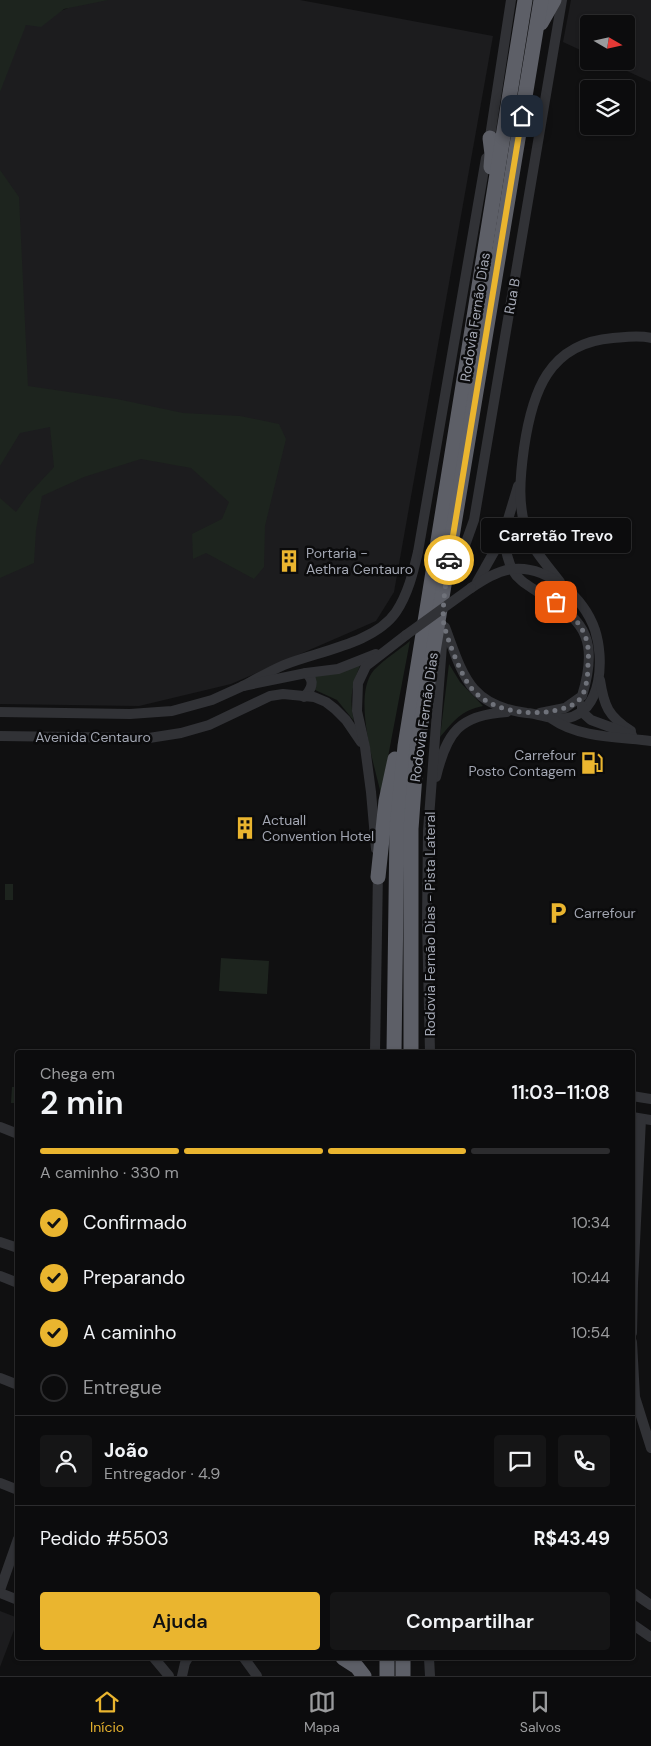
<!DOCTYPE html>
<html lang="pt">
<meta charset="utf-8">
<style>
body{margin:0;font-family:"DM Sans",sans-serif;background:#151516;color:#f1f3f6;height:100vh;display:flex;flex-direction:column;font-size:19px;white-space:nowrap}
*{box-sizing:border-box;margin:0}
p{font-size:16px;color:#9a9b9d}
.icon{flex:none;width:28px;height:28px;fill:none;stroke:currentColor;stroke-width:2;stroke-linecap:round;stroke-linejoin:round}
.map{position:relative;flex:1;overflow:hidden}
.drawer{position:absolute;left:15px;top:1050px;width:620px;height:610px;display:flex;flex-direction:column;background:#0c0c0d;border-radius:5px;box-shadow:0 1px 4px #0004,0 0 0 1px #2c2c2e}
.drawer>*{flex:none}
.needle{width:32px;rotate:99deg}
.buttons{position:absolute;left:580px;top:15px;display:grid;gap:10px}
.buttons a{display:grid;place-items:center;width:55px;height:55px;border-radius:5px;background:#0c0c0d;box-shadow:0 1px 4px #0004,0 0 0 1px #2c2c2e;font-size:25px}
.pin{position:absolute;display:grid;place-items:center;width:42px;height:42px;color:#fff;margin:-21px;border-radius:10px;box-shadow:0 2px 8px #0006}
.courier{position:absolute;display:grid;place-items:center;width:50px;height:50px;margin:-25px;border:4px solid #eab52f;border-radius:50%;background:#fff;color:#222;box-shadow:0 1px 6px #0007}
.bubble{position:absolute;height:35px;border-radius:5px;background:#0c0c0d;box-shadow:0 1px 4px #0004,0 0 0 1px #2c2c2e;font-size:16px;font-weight:600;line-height:35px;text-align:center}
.head em{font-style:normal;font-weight:600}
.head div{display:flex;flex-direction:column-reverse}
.head{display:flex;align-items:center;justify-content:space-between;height:85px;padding:0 25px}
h1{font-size:32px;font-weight:600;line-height:38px}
.bar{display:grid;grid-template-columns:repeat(4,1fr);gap:8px 5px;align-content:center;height:60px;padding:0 25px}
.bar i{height:6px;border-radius:4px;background:#2c2c2e}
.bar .active{background:#eab52f}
.bar p{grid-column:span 4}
.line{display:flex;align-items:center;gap:12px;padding:0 25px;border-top:1px solid #2c2c2e}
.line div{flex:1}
.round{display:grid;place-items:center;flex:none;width:52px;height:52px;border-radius:5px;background:#151516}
ol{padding:0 25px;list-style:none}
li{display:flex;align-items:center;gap:15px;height:55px}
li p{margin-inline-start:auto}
li .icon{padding:5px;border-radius:50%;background:#eab52f;color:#111;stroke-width:4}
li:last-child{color:#9a9b9d}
li i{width:28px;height:28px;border:2px solid #2c2c2e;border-radius:50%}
.primary-button{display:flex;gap:10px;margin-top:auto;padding:10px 25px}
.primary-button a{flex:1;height:58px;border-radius:5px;background:#eab52f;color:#111;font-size:20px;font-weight:600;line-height:58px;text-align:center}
.primary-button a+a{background:#151516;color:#f1f3f6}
.dock{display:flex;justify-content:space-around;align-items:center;height:70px;border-top:1px solid #2c2c2e;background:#0c0c0d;font-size:14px;color:#9a9b9d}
.dock a{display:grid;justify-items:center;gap:2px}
.dock .active{color:#eab52f}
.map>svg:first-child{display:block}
</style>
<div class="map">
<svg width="651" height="1676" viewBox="0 0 651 1676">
<rect width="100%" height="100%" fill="#101011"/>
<g fill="#1c1c1e">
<polygon points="88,0 300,0 493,36 394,592 376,621 231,684 139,706 0,704 0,83 6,33"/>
<polygon points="571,0 651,0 651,82 605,61 626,61 626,24 589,24 589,54 563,42"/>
<polygon points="0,1611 18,1618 17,1622 0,1667"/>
</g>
<g fill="#1d241e">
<polygon points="0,0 108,0 64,9 41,27 26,25 0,92"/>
<polygon points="0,170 19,197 28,386 117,399 183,413 240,416 279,424 286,439 265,526 264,567 254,579 206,553 193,559 192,534 222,519 229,502 191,468 141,459 84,477 42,496 36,530 34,563 0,578 0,498 16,512 28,495 54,467 50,427 20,433 0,466"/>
<path d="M410,641L381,794C374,764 352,695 374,670C385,659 399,650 410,641Z"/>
<path d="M361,663C352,686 349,697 354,721L337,700L313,689L314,673Z"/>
<path d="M449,664L460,682L483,706C460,711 455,720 440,737Z"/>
<rect x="5" y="884" width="8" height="16"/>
<polygon points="221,958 269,961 267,994 219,991"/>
<polygon points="12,1087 17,1087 17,1103 11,1103"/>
</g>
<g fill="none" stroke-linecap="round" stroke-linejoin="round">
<g stroke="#313236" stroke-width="10">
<polyline points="489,143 511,0"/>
<path d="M503,536C505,547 507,559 512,569C518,581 531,587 541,594C588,621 598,644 582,696L565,708L540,713"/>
<polyline points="449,578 464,548 474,520 562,0"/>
<polyline points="477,582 503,536 518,486"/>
<path d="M560,582C549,567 534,552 528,535C517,507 520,477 524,448C532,393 548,343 613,338C626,337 639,335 651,338"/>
<path d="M445,627C463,675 469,706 527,713C541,714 554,721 568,718C603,710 604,658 595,630C584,598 548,565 512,569C497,571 483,580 471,588"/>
<path d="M600,680C604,706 608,716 631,731"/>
<path d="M243,686C256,679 270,671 284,665C318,651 374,644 396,612C408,594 413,573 418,552L486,158"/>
<path d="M304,697C311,690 316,681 306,673"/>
<polyline points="582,706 582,712 591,720 632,735"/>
<polyline points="0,712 130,714 172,711 212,700 243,686 306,673 338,669 376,654"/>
<path d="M552,719C579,738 619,737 651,741"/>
<polyline points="0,736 149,738 181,733 209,725 270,696 283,694 314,697 326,702 335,709 346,720 361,742"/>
<path d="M436,777C447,732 459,715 507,712"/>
<polyline points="376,849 371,792 365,747 357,711 358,683 366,666 406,635"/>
<polyline points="375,1052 378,871"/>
<polyline points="430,1052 427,922 428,831 443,632"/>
<polyline points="632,1096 651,1099"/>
<polyline points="632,1117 651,1120"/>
<polyline points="0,1127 18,1134"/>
<polyline points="0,1242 18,1248"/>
<polyline points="0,1276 18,1283"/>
<polyline points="632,1333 633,1283 641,1119"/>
<polyline points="632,1342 635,1397 651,1448"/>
<polyline points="0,1378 18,1385"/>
<polyline points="0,1483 18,1490"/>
<polyline points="0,1590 18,1539"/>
<polyline points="632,1592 651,1605"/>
<polyline points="0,1593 18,1600"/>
<polyline points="632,1624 651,1637"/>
<polyline points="154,1658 169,1676"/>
<polyline points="244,1658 257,1676"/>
<polyline points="429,1658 430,1676"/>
<polyline points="182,1676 185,1663 188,1658"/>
</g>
<g stroke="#5d5f67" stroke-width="15">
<polyline points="541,23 554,0"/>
<polyline points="490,138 492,154 491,167"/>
<polyline points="378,877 386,801 395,759"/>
<polyline points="394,1052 397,827 405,746 525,0"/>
<polyline points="411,1052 411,829 417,748 541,0"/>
<polyline points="343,1658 357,1667 364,1676"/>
<polyline points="387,1676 387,1658"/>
<polyline points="403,1676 403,1658"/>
</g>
<polyline stroke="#313236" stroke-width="10" points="406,635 471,588"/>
</g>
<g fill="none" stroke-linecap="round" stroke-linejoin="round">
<path stroke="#6f727a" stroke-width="5" stroke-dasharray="0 9" d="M449,560C447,576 441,610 444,625C448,641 460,672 469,685C486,710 525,716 552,711C563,709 576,706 582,696C587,687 588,673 588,662C591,634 577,618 556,602"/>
<polyline stroke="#eab52f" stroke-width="6" points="449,560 522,116"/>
</g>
<defs>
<symbol id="building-bare" viewBox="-9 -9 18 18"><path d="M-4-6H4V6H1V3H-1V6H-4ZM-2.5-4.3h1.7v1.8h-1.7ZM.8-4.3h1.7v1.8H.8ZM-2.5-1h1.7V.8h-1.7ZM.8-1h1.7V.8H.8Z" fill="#eab52f" stroke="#0b0b0c" stroke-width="2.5" paint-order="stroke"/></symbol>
<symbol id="fuel-bare" viewBox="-9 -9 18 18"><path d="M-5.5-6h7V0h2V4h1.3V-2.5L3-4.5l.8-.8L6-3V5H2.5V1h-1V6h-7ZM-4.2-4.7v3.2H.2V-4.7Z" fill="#eab52f" stroke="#0b0b0c" stroke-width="2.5" paint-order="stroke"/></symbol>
<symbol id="parking-bare" viewBox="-9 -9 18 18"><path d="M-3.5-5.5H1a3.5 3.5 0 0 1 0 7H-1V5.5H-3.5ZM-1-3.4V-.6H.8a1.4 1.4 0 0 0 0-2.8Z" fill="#eab52f" stroke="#0b0b0c" stroke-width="2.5" paint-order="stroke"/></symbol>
</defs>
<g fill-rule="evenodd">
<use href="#building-bare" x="273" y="545" width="32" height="32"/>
<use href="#fuel-bare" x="576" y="747" width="32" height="32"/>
<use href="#building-bare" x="229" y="812" width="32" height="32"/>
<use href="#parking-bare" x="542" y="897" width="32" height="32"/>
</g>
<g text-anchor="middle" stroke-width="5" stroke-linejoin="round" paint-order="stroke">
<g font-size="14" fill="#a2a6b2" stroke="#0b0b0c">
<text transform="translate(512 296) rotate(-80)" y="5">Rua B</text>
<text transform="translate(475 317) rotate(-81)" y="5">Rodovia Fernão Dias</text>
<text transform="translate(424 717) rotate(-82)" y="5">Rodovia Fernão Dias</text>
<text x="93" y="742">Avenida Centauro</text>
<text transform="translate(430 924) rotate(-90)" y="5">Rodovia Fernão Dias - Pista Lateral</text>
</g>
<g font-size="14" fill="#a2a6b2" stroke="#0b0b0c" text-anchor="start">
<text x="306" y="558">Portaria -<tspan x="306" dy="16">Aethra Centauro</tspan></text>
<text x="576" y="760" text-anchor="end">Carrefour<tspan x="576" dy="16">Posto Contagem</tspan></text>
<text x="262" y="825">Actuall<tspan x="262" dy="16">Convention Hotel</tspan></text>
<text x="574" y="918">Carrefour</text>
</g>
</g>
</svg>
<div class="buttons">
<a><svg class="needle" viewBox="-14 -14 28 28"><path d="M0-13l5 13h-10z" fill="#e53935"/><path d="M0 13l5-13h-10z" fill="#9a9b9d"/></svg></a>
<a><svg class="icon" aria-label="layers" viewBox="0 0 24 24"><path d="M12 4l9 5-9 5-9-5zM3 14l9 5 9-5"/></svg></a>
</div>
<div class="pin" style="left:556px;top:602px;background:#ea580c"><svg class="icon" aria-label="bag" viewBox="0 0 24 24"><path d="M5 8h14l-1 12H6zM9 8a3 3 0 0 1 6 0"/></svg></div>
<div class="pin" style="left:522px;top:116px;background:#1f2937"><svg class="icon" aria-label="home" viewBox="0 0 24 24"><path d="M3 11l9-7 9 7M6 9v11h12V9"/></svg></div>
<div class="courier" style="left:449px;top:560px"><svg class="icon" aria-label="car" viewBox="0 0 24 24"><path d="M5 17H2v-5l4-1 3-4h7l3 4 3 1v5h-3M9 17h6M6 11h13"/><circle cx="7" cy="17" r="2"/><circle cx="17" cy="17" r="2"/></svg></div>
<div class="bubble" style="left:481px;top:518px;width:150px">Carretão Trevo</div>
<section class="drawer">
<div class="head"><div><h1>2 min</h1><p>Chega em</p></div><em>11:03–11:08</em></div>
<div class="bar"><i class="active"></i><i class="active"></i><i class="active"></i><i></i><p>A caminho · 330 m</p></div>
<ol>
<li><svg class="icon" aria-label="check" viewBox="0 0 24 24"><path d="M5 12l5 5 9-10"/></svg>Confirmado<p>10:34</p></li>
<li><svg class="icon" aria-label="check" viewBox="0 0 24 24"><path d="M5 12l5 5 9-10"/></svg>Preparando<p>10:44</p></li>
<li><svg class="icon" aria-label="check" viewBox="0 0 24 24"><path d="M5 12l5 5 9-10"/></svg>A caminho<p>10:54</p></li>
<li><i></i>Entregue</li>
</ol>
<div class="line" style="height:90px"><a class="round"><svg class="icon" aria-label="person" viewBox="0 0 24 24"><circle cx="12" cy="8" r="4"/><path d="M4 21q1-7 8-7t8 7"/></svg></a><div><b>João</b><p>Entregador · 4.9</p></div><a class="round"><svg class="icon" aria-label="chat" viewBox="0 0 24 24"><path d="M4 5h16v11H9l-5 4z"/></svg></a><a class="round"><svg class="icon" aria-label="phone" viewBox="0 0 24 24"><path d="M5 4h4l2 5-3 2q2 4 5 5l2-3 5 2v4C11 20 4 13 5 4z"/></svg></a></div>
<div class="line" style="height:65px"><div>Pedido #5503</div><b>R$43.49</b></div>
<div class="primary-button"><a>Ajuda</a><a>Compartilhar</a></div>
</section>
</div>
<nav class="dock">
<a class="active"><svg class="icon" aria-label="home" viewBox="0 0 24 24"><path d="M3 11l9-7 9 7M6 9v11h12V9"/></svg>Início</a>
<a><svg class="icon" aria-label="map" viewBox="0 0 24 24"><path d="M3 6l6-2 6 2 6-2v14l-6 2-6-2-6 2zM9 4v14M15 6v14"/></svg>Mapa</a>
<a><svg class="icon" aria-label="saved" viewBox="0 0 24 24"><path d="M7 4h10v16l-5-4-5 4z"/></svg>Salvos</a>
</nav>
